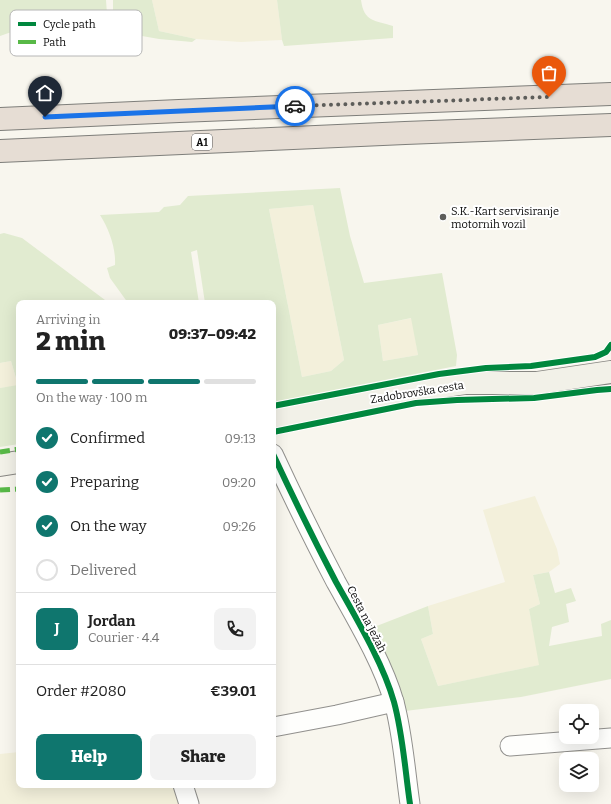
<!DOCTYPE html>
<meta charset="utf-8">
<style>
body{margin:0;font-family:Bitter,serif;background:#f2f2f2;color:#222;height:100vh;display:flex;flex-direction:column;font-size:15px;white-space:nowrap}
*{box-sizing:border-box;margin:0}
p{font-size:13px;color:#767676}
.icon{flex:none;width:22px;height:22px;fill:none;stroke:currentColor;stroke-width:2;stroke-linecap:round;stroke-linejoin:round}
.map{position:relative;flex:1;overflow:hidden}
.drawer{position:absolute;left:16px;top:300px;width:260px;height:488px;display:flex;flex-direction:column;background:#fff;border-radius:8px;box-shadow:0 4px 16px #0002}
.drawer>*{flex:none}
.controls{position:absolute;left:559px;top:704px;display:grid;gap:8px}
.controls a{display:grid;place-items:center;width:40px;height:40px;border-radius:8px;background:#fff;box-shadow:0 4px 16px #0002;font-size:20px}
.pin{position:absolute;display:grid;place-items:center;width:34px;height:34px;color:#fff;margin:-41px -17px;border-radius:50% 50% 50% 0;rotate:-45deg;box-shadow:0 0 4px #0007}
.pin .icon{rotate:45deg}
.courier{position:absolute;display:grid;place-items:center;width:40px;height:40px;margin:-20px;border:3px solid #1a73e8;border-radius:50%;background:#fff;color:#222;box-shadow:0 1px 5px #0007}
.headline em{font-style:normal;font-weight:800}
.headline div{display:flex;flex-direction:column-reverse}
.headline{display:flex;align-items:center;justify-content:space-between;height:68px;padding:0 20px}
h1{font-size:26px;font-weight:800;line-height:30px}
.bar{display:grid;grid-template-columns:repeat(4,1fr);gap:6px 4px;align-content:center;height:48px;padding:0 20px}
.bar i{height:5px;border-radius:3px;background:#e0e0e0}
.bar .active{background:#0f766e}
.bar p{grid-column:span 4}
.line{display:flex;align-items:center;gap:10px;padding:0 20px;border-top:1px solid #e0e0e0}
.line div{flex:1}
.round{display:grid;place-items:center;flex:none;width:42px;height:42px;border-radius:8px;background:#f2f2f2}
ol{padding:0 20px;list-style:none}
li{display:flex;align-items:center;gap:12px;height:44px}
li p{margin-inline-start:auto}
li .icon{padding:4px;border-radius:50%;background:#0f766e;color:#fff;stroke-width:4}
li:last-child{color:#767676}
li i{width:22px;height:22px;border:2px solid #e0e0e0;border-radius:50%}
.button{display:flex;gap:8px;margin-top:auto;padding:8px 20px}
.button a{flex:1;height:46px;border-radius:8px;background:#0f766e;color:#fff;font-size:16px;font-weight:800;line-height:46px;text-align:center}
.button a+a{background:#f2f2f2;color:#222}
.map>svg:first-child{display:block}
</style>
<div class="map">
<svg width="611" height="804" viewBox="0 0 611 804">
<rect width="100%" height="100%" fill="#f8f6ee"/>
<g fill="#f3f0db">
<polygon points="152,0 277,0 282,40 241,42 196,39 159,31"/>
<polygon points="313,205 344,360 331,371 302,377 269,209"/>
<polygon points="412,318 418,355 383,361 378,325"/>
<polygon points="11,361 18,386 0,388 0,363"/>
<polygon points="535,496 557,549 560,564 549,572 533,575 540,604 529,609 540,665 438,686 421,639 433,634 428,606 505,582 483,510"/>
<polygon points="19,752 19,785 178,785 182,804 0,804 0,754"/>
</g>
<g fill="#e1ebd0" fill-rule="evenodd">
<path d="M0,0H106L107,14C95,17 82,17 70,19C46,22 23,28 0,36Z"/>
<polygon points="113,0 152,0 159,31 196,39 192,42 159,39 125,33 122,25 113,17"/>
<path d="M277,0H361C364,22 374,20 393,26V38L284,46L282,40Z"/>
<path d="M340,188L350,236L364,283L442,273L457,355L456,366L273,402V303H205L197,250L191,252L199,303H128L110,278L107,268L115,265C116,248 109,229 100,215L159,212L164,207L180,205L188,196ZM313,205L344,360L331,371L302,377L269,209ZM411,318L418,355L383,361L378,325Z"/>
<polygon points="4,233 22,238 109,303 19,303 19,444 0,447 0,388 18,385 11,361 0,363 0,234"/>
<polygon points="549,572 555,593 571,588 576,601 566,604 569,622 552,627 549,646 602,636 601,624 611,620 611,679 521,697 405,711 369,629 428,606 433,634 421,639 438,686 539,665 529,609 540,604 533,575"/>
</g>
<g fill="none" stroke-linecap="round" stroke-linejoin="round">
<defs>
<g id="minor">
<path d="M273,454C293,497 314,540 336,582C356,618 383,663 394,702C403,735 405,770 410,804"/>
<polyline points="273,727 337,715 394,702"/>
<polyline points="510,746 611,738"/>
<polyline points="183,785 189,804"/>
</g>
<g id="secondary">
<polyline points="273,419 361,401 445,386 465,383 537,383 611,372"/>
<polyline points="0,465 19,462"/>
</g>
<g id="motorway">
<polyline points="0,119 179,111 611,94"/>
<polyline points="0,151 405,133 611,125"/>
</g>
</defs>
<use href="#minor" stroke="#91908d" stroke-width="21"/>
<use href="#secondary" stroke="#888783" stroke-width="24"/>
<use href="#motorway" stroke="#7e7e7a" stroke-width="24"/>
<use href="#minor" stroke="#fefefc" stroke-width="19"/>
<use href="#secondary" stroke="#f2f1e8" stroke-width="22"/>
<use href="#motorway" stroke="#e6ddd4" stroke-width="22"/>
<g stroke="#58b947" stroke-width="5" stroke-dasharray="10 5" stroke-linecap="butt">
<polyline points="0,452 19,449"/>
<polyline points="0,490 19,489"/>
</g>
<defs>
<g id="cycleway">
<polyline points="273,406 439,374 486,368 531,366 595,357 606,352 611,345"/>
<polyline points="273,432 416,403 457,400 534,398 597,390 611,389"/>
<path d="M273,454C293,497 314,540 336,582C356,618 383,663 394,702C403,735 405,770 410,804"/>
</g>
</defs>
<use href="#cycleway" stroke="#fff" stroke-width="8"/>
<use href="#cycleway" stroke="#00873e" stroke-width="6"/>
</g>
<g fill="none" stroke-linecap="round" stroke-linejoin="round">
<polyline stroke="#5d5d5a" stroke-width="4" stroke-dasharray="0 7.2" points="295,106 549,97"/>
<polyline stroke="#1a73e8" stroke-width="5" points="45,117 295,106"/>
</g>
<circle fill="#5d5d5a" stroke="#fff" stroke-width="1.5" cx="443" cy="217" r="4"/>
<g text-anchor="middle" stroke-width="4" stroke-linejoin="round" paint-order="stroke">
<rect fill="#fff" stroke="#545454" stroke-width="1" x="192" y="134" width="20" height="16" rx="3"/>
<g font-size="10" font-weight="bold" fill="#0a0a0a">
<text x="202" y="146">A1</text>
</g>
<g font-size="11" fill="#0a0a0a" stroke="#fff" text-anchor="start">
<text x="451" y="215">S.K.-Kart servisiranje<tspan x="451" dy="13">motornih vozil</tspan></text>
</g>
<g font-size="11" fill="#0a0a0a" stroke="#fff">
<text transform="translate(417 392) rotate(-9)" y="4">Zadobrovška cesta</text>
<text transform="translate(367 619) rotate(63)" y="4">Cesta na Ježah</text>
</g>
</g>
<rect x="10" y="10" width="132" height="46" rx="6" fill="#fff" stroke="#b6b6b6" stroke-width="1"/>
<rect x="18" y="22" width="18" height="4" fill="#00873e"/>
<rect x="18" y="40" width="18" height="4" fill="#58b947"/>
<g font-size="11" fill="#0a0a0a">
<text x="43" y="28">Cycle path</text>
<text x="43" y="46">Path</text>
</g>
</svg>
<div class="controls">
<a><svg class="icon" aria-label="locate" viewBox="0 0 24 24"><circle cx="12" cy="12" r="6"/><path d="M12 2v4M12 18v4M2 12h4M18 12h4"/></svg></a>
<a><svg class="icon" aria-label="layers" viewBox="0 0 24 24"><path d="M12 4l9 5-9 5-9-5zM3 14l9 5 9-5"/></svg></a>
</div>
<div class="pin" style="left:549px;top:97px;background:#ea580c"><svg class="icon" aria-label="bag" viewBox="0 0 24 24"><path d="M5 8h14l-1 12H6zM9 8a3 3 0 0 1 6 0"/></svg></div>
<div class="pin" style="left:45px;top:117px;background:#1f2937"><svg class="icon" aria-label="home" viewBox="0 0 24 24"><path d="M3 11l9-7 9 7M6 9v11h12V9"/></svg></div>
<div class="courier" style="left:295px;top:106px"><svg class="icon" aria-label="car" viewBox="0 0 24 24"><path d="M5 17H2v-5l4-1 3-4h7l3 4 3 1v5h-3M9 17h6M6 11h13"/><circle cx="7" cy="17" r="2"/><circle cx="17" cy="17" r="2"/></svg></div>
<section class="drawer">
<div class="headline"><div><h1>2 min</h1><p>Arriving in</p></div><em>09:37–09:42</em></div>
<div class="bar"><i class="active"></i><i class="active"></i><i class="active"></i><i></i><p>On the way · 100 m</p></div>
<ol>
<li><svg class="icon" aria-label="check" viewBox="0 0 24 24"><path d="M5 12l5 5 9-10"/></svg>Confirmed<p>09:13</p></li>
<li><svg class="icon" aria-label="check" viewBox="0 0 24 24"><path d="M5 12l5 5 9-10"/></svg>Preparing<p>09:20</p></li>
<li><svg class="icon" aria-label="check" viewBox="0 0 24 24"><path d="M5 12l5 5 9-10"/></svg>On the way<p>09:26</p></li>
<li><i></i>Delivered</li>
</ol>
<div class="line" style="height:72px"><b class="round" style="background:#0f766e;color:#fff">J</b><div><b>Jordan</b><p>Courier · 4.4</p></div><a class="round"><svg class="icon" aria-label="phone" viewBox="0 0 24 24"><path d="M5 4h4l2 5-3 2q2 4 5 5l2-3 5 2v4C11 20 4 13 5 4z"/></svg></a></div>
<div class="line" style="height:52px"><div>Order #2080</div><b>€39.01</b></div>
<div class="button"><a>Help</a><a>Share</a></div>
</section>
</div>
